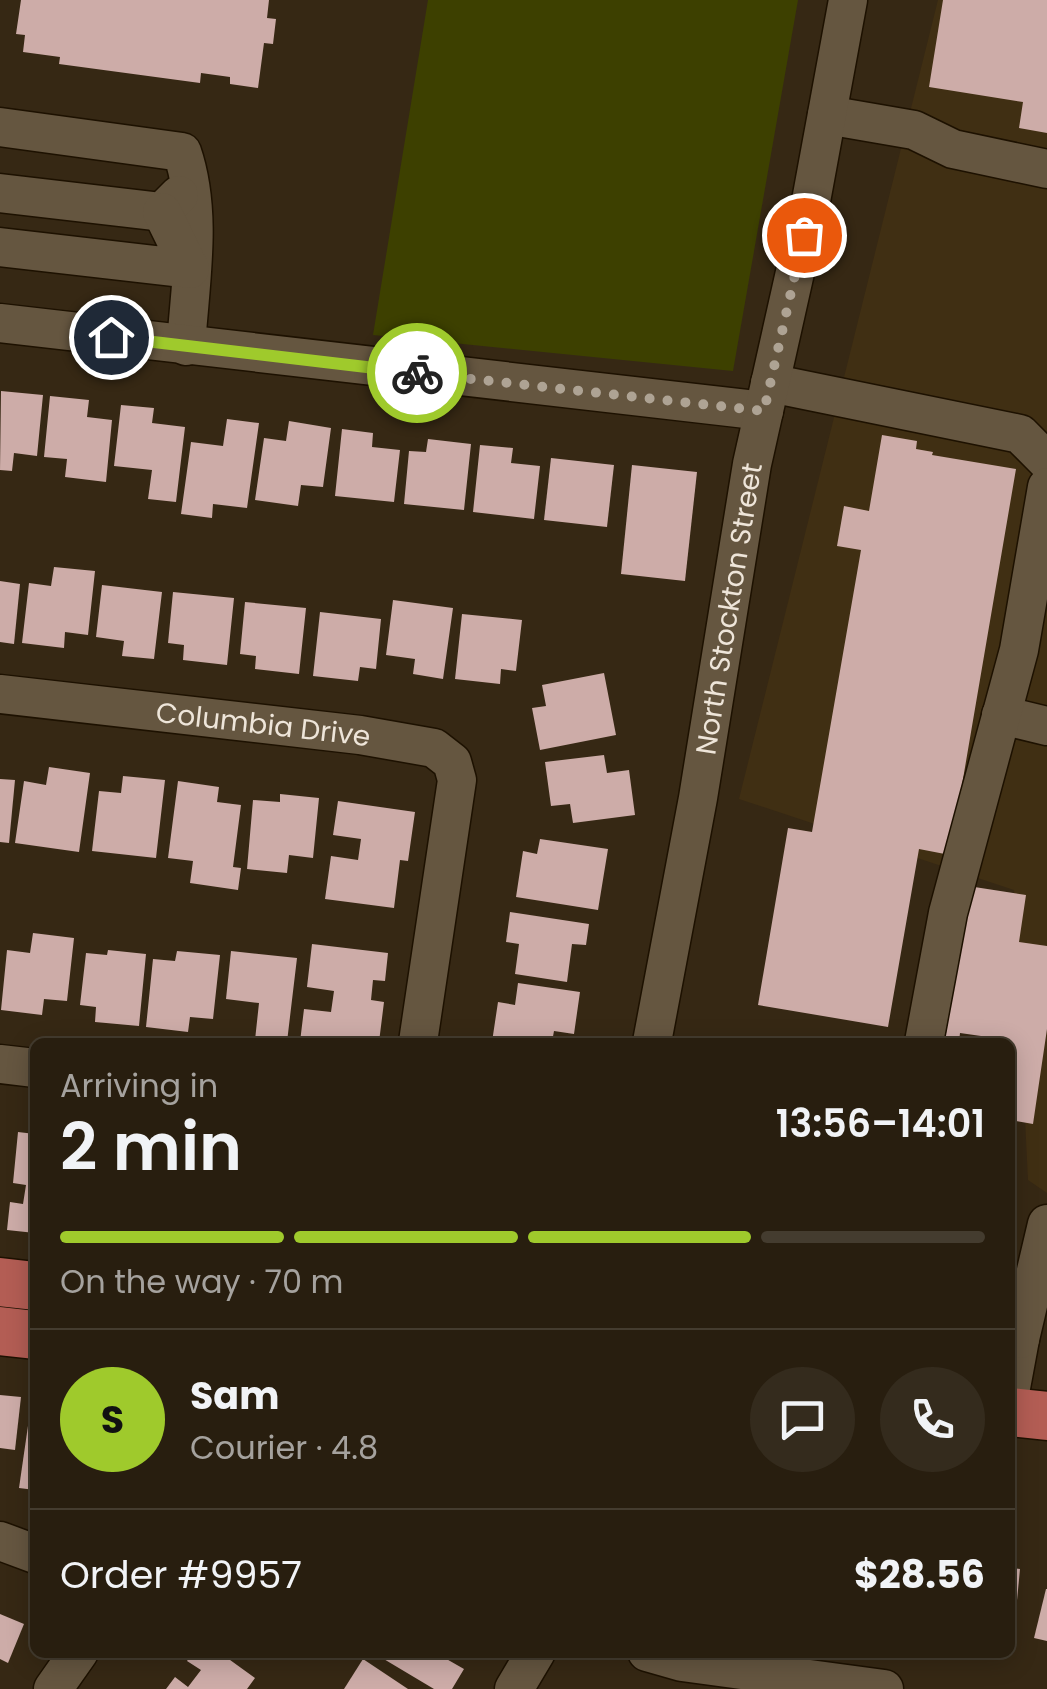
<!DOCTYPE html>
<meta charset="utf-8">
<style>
body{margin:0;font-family:Poppins,sans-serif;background:#342b1d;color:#f1f3f6;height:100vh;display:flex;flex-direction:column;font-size:38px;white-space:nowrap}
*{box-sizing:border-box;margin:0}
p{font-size:32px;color:#a5a29e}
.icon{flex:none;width:55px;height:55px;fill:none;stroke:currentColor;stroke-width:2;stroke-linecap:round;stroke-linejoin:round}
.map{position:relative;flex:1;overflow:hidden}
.side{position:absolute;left:30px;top:1038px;width:985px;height:620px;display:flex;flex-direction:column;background:#281e0f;border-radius:15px;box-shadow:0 5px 25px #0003,0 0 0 2px #443c2f}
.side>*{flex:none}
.pin{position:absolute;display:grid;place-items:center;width:85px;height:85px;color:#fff;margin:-42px;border:5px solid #fff;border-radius:50%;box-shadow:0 2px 10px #0007}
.courier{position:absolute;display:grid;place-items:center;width:100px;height:100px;margin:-50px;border:8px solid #9fca2c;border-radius:50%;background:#fff;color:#222;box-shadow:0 2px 12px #0007}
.summary em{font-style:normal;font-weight:600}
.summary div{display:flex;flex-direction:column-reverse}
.summary{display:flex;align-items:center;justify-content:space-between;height:170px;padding:0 30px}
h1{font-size:65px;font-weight:600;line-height:75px}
.bar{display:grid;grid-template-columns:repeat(4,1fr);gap:15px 10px;align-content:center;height:120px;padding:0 30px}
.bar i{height:12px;border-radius:8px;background:#443c2f}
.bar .active{background:#9fca2c}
.bar p{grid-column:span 4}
.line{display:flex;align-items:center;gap:25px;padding:0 30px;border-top:2px solid #443c2f}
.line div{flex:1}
.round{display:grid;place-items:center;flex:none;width:105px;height:105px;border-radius:52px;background:#342b1d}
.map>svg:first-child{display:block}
</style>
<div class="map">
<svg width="1047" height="1689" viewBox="0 0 1047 1689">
<rect width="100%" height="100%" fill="#362814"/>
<polygon fill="#402f13" points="938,0 1047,0 1047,1193 1028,1180 1014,890 739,799"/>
<polygon fill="#3d4000" points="428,0 798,0 733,371 373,335"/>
<g fill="#cdaca8">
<polygon points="21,0 269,0 267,18 276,19 273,44 264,43 258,88 230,84 230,77 201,73 200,83 59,64 60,57 23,52 25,35 16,34"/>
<polygon points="943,0 1047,0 1047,133 1019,128 1023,102 929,87"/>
<polygon points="1,391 43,395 37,456 14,453 12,471 0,470"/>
<polygon points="50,396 89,400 87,417 112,420 106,482 65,477 67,459 44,457"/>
<polygon points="121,405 154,408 152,423 185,427 176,502 148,499 152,470 114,466"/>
<polygon points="227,419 259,423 247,508 213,504 212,518 181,514 191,442 223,446"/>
<polygon points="289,421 331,428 323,487 301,485 298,506 255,500 264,438 286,441"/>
<polygon points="342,429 373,433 372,447 400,450 394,502 335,496"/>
<polygon points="882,435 917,441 916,449 933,452 932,455 1016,469 950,855 919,849 888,1027 758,1005 788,828 812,832 861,550 837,546 844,506 869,511"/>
<polygon points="428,439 471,444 464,510 404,504 409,451 426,452"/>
<polygon points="480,445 513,448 511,463 540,466 534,519 473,512"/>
<polygon points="551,458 614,465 607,527 544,520"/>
<polygon points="632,465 697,472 685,581 621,574"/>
<polygon points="54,567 95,571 88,635 65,632 64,648 22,643 29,583 51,586"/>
<polygon points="0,581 20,584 14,644 0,642"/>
<polygon points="102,585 162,592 154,659 122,656 124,641 96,637"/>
<polygon points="173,592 234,598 227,665 183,660 184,645 168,643"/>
<polygon points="393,600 453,608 443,679 413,674 415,659 386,655"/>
<polygon points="245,602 306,608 299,674 255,669 256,656 240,654"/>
<polygon points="320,612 381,619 376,669 360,667 358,681 313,676"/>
<polygon points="462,614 522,620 516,671 501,669 500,684 455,679"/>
<polygon points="604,673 616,735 540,750 532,708 546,706 542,685"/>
<polygon points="604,755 607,773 629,770 635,815 573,823 570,804 551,806 545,762"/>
<polygon points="49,767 90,773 79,852 15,843 24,781 46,785"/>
<polygon points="123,776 165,780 156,858 92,851 99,791 121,793"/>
<polygon points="0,779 15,780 9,843 0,842"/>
<polygon points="178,781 219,787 217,802 241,805 233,867 241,868 238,890 190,883 193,861 168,858"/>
<polygon points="280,794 319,798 313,858 289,855 287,873 247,869 253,800 280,802"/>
<polygon points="338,801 415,812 408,861 400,860 394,908 325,899 331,856 358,860 361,839 333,835"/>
<polygon points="540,839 608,849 598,910 516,897 523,851 537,854"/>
<polygon points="968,886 1026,895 1019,942 1047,946 1047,1029 1033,1124 1011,1120 1014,1100 1010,1100 1010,1042 995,1042 995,1038 960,1033 959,1042 945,1040"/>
<polygon points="510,912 589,924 586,945 572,944 567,982 515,974 519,944 506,942"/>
<polygon points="33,933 74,938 67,1001 44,999 42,1015 1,1010 7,950 30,953"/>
<polygon points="312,944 388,953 385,981 373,980 371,1000 384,1002 379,1042 300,1042 304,1009 331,1012 334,991 307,987"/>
<polygon points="108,950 146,954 139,1026 95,1022 96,1007 80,1005 86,953 107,955"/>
<polygon points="177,951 220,955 213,1019 190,1017 188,1032 146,1027 153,959 175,961"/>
<polygon points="231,951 297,958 287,1042 255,1040 259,1003 226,999"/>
<polygon points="518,983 580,992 574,1034 554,1031 552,1042 492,1042 498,1002 515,1005"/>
<polygon points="18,1132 35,1134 35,1233 7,1230 10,1202 23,1204 26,1185 13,1183"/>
<polygon points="0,1395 21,1397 15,1450 0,1448"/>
<polygon points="30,1412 35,1413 35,1490 19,1488"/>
<polygon points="1010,1568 1020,1569 1013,1642 1010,1642"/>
<polygon points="1046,1589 1047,1589 1047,1641 1034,1638"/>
<polygon points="0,1614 24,1624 8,1663 0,1659"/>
<polygon points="193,1652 219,1652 255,1678 247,1689 166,1689 175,1677 188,1687 201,1670 187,1661"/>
<polygon points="372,1652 446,1652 443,1657 464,1669 452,1689 434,1689"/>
<polygon points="363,1659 408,1689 344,1689"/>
</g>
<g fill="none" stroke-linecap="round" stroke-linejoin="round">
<defs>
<g id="minor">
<polyline points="827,115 914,130 953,149 1047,169"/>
<path d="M0,127L182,152C203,213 190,283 186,346"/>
<polyline points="0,193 162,212 179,195"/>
<polyline points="0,247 190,269 162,212"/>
<polyline points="0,323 764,411"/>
<polyline points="770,383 1020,434 1047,461"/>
<path id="s1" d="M0,694L360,735L434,748L452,762L457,780L418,1042"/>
<polyline points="1001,715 1047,726"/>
<path id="s2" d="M652,1042L698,798L752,464L811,201L848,0"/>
<polyline points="924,1042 948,913 1019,650 1047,487"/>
<polyline points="0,1064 35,1068"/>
<polyline points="1010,1338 1020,1339 1010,1393"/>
<polyline points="1020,1339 1047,1224"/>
<polyline points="0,1541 35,1554"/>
<polyline points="647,1652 682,1662 884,1689"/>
<polyline points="53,1689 79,1652"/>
<polyline points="514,1689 536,1652"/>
</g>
<g id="major">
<polyline points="0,1282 35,1286"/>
<polyline points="0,1331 35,1335"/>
<polyline points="1010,1412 1047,1416"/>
</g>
</defs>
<use href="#minor" stroke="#1d1100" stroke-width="41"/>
<use href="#major" stroke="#1d1100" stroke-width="51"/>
<use href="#minor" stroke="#655640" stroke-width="38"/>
<use href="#major" stroke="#b35d54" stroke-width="48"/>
</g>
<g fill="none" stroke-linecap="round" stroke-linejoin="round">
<polyline stroke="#aea394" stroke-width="10" stroke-dasharray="0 18" points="417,373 764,411 804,235"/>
<polyline stroke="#9fca2c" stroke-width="12" points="111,337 417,373"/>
</g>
<g text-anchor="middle" stroke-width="10" stroke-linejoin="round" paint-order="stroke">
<g font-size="28" fill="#eee5d9" stroke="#18120a">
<text dy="10" stroke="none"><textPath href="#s2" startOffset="440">North Stockton Street</textPath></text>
<text dy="10" stroke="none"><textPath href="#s1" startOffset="265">Columbia Drive</textPath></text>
</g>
</g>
</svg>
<div class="pin" style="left:804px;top:235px;background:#ea580c"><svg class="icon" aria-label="bag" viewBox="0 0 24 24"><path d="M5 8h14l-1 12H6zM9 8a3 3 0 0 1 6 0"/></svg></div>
<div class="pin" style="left:111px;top:337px;background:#1f2937"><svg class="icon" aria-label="home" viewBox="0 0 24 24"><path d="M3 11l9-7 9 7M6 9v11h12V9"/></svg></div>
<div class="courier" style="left:417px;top:373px"><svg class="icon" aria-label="bike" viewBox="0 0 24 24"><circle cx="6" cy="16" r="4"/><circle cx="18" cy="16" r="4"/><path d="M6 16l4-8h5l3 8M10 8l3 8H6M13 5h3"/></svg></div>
<section class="side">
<div class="summary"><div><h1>2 min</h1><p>Arriving in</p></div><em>13:56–14:01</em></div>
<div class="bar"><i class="active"></i><i class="active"></i><i class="active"></i><i></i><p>On the way · 70 m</p></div>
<div class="line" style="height:180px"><b class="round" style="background:#9fca2c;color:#111">S</b><div><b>Sam</b><p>Courier · 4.8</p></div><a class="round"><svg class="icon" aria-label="chat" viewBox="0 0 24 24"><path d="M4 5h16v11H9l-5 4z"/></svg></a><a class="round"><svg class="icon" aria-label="phone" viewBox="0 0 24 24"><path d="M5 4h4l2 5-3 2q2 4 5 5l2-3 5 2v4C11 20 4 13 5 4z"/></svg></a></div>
<div class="line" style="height:130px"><div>Order #9957</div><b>$28.56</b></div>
</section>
</div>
